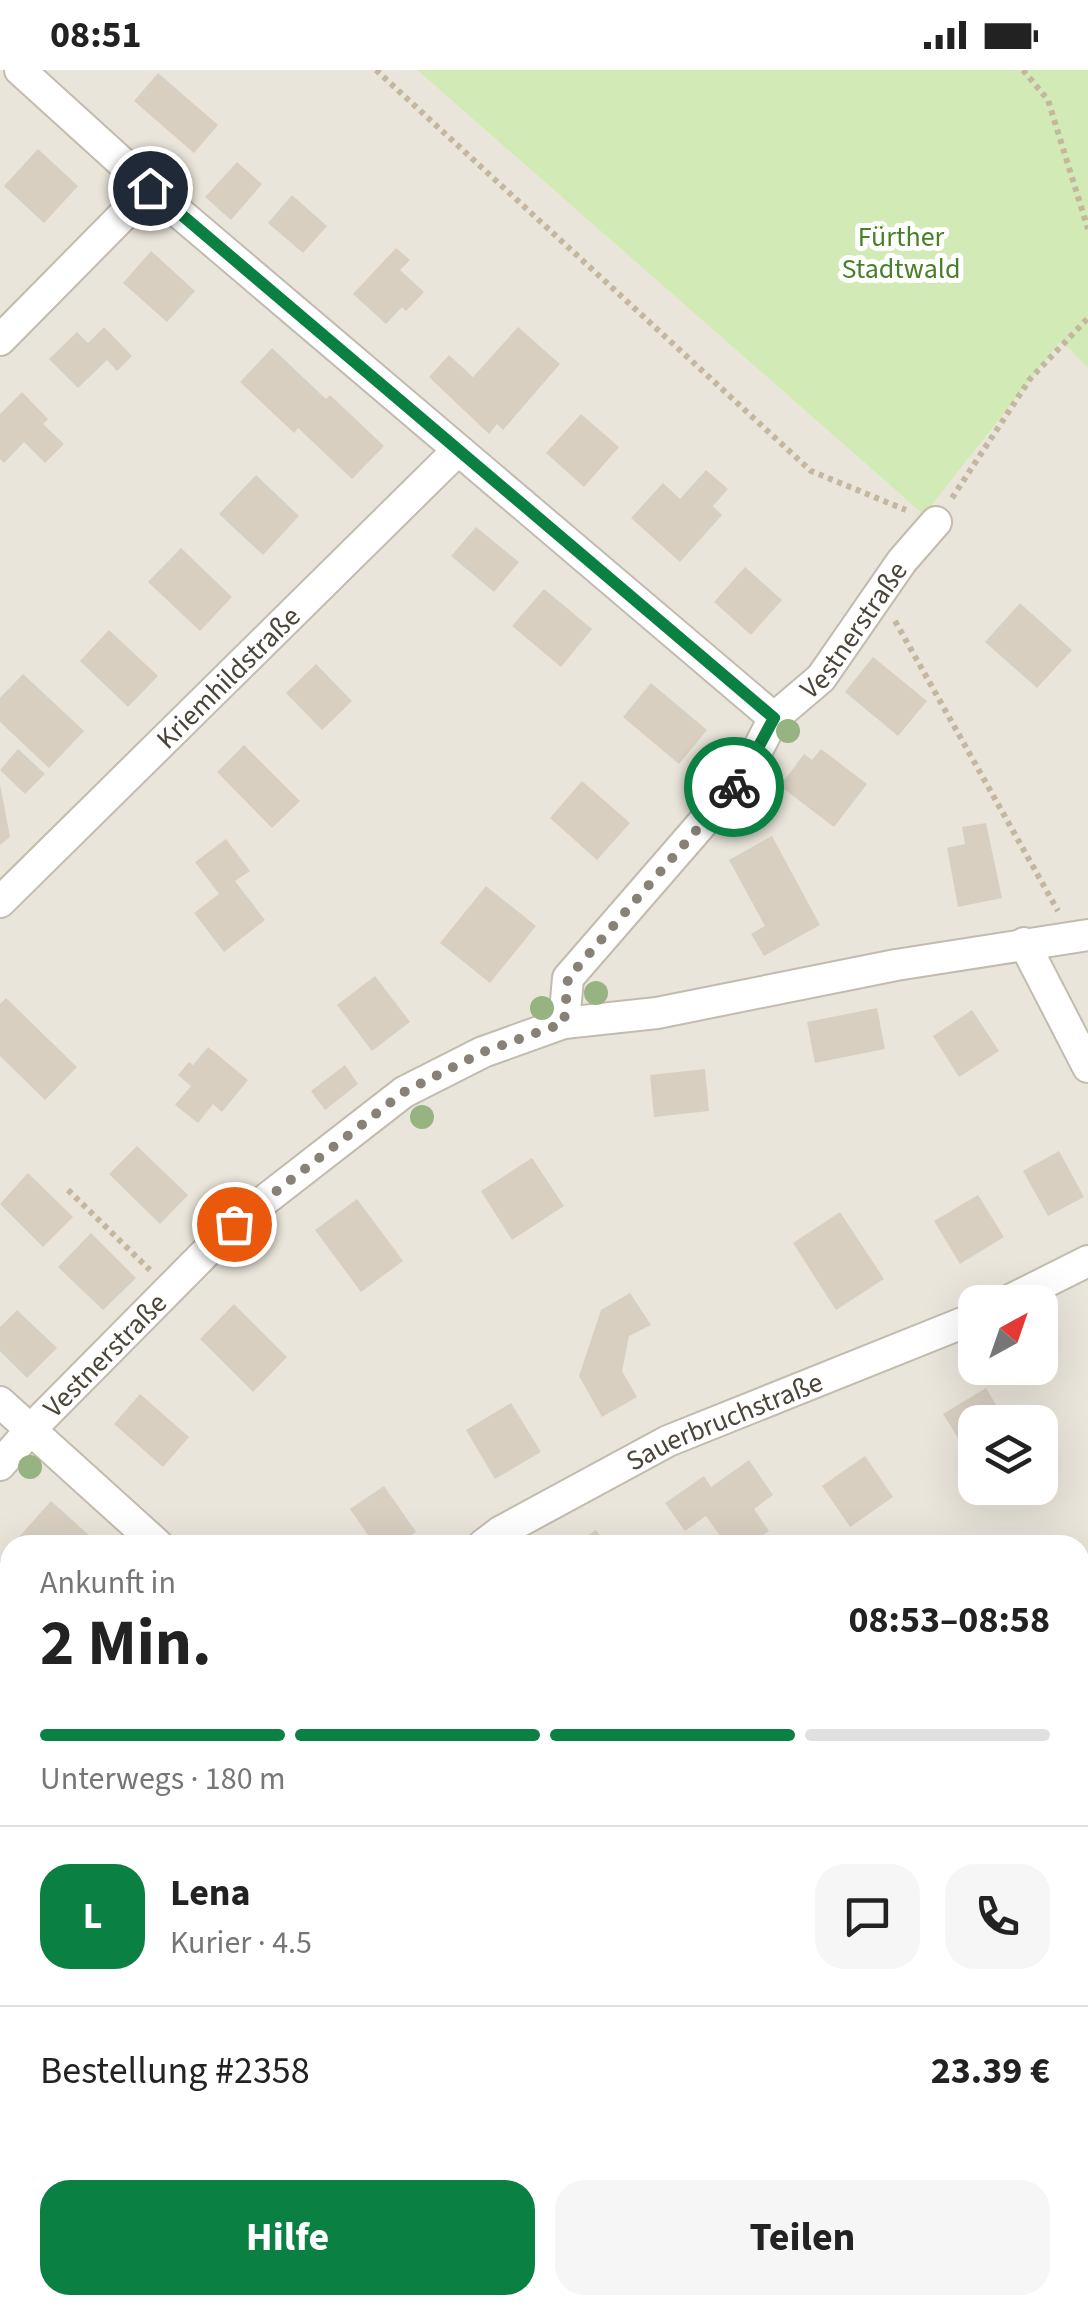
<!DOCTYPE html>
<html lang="de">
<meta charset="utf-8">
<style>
body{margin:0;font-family:"Source Sans 3",sans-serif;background:#f6f6f6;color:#222;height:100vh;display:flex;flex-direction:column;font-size:38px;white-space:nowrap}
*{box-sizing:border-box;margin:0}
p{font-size:32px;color:#767676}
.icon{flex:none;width:55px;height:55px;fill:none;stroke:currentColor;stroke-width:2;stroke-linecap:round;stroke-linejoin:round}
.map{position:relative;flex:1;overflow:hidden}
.sheet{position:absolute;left:0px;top:1465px;width:1090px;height:780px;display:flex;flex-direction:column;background:#fff;border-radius:30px 30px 0 0;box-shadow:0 10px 40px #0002}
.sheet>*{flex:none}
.needle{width:65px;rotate:40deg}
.tools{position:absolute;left:958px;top:1215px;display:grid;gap:20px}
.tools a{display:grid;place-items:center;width:100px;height:100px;border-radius:20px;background:#fff;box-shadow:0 10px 40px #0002;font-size:50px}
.pin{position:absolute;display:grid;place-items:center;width:85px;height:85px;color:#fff;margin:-42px;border:5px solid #fff;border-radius:50%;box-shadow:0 2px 10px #0007}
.courier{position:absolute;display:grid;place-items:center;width:100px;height:100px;margin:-50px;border:8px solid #0b8043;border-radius:50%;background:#fff;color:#222;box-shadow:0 2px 12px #0007}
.summary em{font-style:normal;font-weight:700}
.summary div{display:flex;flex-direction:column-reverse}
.summary{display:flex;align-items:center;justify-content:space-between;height:170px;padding:0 40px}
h1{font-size:65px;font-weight:700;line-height:75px}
.bar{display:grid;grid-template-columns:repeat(4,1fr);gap:15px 10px;align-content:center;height:120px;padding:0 40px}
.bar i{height:12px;border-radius:8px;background:#e0e0e0}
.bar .current{background:#0b8043}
.bar p{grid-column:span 4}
.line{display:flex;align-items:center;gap:25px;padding:0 40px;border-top:2px solid #e0e0e0}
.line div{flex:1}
.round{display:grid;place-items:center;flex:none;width:105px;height:105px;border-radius:30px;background:#f6f6f6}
.button{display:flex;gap:20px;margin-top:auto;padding:20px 40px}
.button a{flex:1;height:115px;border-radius:30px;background:#0b8043;color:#fff;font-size:40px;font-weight:700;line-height:115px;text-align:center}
.button a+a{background:#f6f6f6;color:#222}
.status{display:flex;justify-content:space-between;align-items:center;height:70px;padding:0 50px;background:#fff;direction:ltr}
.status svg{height:28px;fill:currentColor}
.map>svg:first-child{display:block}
</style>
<div class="status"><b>08:51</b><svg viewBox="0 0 49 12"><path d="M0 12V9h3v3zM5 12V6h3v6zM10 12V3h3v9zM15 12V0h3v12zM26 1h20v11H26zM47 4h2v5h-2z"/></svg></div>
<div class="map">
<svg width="1088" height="2245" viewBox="0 0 1088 2245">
<rect width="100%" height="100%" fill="#f6f3ec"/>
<path fill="#eae5da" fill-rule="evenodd" d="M0,0H417L924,445L1061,271L1088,298V2245H0ZM975,1232H1040V1298H975ZM975,1352H1040V1418H975ZM10,1475H1080V2235H10Z"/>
<polygon fill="#d2eab5" points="417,0 1088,0 1088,298 1061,271 924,445"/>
<g fill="#d8cfc1">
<polygon points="158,3 218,55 194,83 134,31"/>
<polygon points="38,79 78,116 44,153 4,116"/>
<polygon points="237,92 262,114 231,150 205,127"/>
<polygon points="292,125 327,156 303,183 268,153"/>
<polygon points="396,178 410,190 400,200 424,222 406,241 402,237 386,254 353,224"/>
<polygon points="151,181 195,221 167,252 123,213"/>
<polygon points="104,257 132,286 117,301 107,290 78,318 49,289 77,262 88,273"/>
<polygon points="518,257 560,294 503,360 497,354 489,364 429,307 449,285 473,307"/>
<polygon points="272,278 326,329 330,325 384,376 352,409 298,358 294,363 240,312"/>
<polygon points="22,322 48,349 43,354 64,374 45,393 24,372 4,393 0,389 0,344"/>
<polygon points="581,344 619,377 584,417 546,383"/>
<polygon points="706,400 728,419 713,436 722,445 680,492 631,448 663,413 680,429"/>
<polygon points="256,405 299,446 263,485 219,444"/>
<polygon points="476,457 519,492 494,522 451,486"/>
<polygon points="181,478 232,527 200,561 148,512"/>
<polygon points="745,497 782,530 751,565 714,532"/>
<polygon points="544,519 592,559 561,597 512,556"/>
<polygon points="1020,533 1072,580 1037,618 985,572"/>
<polygon points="109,560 158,606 128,637 80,591"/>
<polygon points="873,587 927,631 898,666 845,622"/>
<polygon points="316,594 352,631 322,660 286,623"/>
<polygon points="23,604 84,661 49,698 0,652 0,628"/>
<polygon points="651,613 707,660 679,694 623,647"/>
<polygon points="244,675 300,731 272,758 217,702"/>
<polygon points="18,679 45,704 25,724 0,700"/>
<polygon points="821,679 867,714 834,757 780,716 804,684 812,690"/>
<polygon points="582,711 630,753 597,790 550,748"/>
<polygon points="0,714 10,767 0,775"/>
<polygon points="986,753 1002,828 958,837 947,778 965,774 962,757"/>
<polygon points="772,766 820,855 764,886 751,864 765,856 729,790"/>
<polygon points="226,769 250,801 235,811 265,850 224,882 194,843 219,824 195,792"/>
<polygon points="486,816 536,856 490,913 440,873"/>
<polygon points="375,906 410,952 372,981 337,935"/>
<polygon points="6,928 77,997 45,1030 0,986 0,934"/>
<polygon points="877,938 885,979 815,993 807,952"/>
<polygon points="972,940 999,981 959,1007 933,966"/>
<polygon points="208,977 248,1010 222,1042 213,1034 198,1053 175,1035 191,1016 178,1005 189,992 193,995"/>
<polygon points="345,995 358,1014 325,1040 311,1021"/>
<polygon points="705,999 709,1041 654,1047 650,1005"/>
<polygon points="137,1076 188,1125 160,1154 109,1104"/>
<polygon points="1059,1081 1084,1127 1048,1146 1023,1101"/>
<polygon points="532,1088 564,1136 512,1170 481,1121"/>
<polygon points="28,1103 73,1147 43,1177 0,1134"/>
<polygon points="978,1125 1004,1167 960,1194 934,1151"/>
<polygon points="357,1129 403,1191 361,1222 315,1160"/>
<polygon points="840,1142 884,1209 836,1240 793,1173"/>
<polygon points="91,1163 136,1208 103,1240 58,1197"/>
<polygon points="630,1223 651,1255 629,1266 622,1301 637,1327 602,1347 579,1306 601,1240"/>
<polygon points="234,1234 287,1287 253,1322 200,1269"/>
<polygon points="17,1240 57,1278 27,1308 0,1281 0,1257"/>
<polygon points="986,1318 1006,1352 975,1352 975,1395 943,1344"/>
<polygon points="140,1324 189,1367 163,1397 114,1354"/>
<polygon points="511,1333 541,1382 495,1409 466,1360"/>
<polygon points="865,1386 893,1427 850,1457 822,1416"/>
<polygon points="749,1390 773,1425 754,1439 769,1461 754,1471 757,1475 714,1475 722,1469 706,1446 685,1461 665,1433 704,1406 711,1417"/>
<polygon points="384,1416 416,1462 397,1475 375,1475 350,1439"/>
<polygon points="51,1431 100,1475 12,1475"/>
<polygon points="596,1460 607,1475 574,1475"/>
<polygon points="10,1478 10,1557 0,1548 0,1489"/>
<polygon points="0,1729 10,1735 10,1862 0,1857"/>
<polygon points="1081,1744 1088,1766 1088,1783 1080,1785"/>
<rect x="4" y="2041" width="6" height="46"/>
<polygon points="34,2235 72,2235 83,2245 25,2245"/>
<polygon points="184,2235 250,2235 244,2245 177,2245"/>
<polygon points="422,2235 466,2235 470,2245 414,2245 412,2240"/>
<polygon points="708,2235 775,2235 776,2245 709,2245"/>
<polygon points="887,2235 946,2235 951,2245 892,2245"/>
<polygon points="998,2235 1058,2235 1060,2238 1044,2245 1002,2245"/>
</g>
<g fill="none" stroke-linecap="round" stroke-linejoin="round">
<defs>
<g id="minor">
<polyline points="20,0 150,118 774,648"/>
<polyline points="0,270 150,118"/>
<path id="s1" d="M0,832L457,381"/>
<polyline points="1024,873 1088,997"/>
<path id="s2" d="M564,953L568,908L745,704L774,648L821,608L902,491L936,452"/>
<polyline points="1006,1232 1088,1191"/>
<polyline points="0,1332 158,1475"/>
<path id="s3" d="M0,1395L31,1359L234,1154L404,1022L483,982L564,953L657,943L896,895L1088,865"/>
<path id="s4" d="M483,1475L500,1462L668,1371L975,1248"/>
<polyline points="0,1936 10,1934"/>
<polyline points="0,2211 10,2193"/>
<polyline points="847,2235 849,2245"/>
<polyline points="553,2245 561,2235"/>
</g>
<g id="secondary">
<polyline points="1080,2119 1088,2117"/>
<polyline points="0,2175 10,2174"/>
</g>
</defs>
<use href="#minor" stroke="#c2bbae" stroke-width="34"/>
<use href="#secondary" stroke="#d6c79b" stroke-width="44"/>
<g stroke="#c4b79f" stroke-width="6" stroke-dasharray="5 5" stroke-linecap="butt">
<polyline points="376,0 811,401 906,440"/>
<polyline points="1023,0 1048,30 1088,159"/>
<polyline points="952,428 1030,309 1088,248"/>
<polyline points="895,551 1058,841"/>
<polyline points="68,1120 150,1200"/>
</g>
<use href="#minor" stroke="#fff" stroke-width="30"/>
<use href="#secondary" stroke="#fff3cd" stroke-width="40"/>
</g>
<g fill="#97b381">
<circle cx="788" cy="661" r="12"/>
<circle cx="596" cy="923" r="12"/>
<circle cx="542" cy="938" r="12"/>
<circle cx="422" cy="1047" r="12"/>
<circle cx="30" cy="1397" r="12"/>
</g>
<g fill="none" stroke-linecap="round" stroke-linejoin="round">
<polyline stroke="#878178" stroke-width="10" stroke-dasharray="0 18" points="234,1154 404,1022 483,982 564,953 568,908 734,717"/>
<polyline stroke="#0b8043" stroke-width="12" points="150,118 774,648 744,704 734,717"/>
</g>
<g text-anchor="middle" stroke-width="10" stroke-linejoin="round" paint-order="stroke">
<g font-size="28" fill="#4a7f2a" stroke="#fff">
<text x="901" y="176">Fürther<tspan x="901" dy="32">Stadtwald</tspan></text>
</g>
<g font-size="28" fill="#4b4439" stroke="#fff">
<text dy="10" stroke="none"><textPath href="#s2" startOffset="498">Vestnerstraße</textPath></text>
<text dy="10" stroke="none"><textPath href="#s1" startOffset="320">Kriemhildstraße</textPath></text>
<text dy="10" stroke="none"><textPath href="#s3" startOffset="152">Vestnerstraße</textPath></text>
<text dy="10" stroke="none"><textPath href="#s4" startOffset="272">Sauerbruchstraße</textPath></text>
</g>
</g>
</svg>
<div class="tools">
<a><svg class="needle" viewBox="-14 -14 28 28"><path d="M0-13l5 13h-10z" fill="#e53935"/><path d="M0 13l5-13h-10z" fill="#767676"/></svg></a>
<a><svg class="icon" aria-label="layers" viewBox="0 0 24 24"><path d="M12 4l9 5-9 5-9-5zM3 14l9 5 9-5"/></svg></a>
</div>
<div class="pin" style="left:234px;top:1154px;background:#ea580c"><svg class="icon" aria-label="bag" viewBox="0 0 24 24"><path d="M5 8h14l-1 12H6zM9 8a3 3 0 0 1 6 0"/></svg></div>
<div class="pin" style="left:150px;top:118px;background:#1f2937"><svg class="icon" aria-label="home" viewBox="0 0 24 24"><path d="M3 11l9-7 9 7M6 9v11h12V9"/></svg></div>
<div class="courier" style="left:734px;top:717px"><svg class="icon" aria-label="bike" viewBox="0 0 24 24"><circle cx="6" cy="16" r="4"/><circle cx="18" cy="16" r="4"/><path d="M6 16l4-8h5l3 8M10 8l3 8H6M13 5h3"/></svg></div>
<section class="sheet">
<div class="summary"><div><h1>2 Min.</h1><p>Ankunft in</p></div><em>08:53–08:58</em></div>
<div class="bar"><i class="current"></i><i class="current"></i><i class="current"></i><i></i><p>Unterwegs · 180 m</p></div>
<div class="line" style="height:180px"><b class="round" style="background:#0b8043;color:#fff">L</b><div><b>Lena</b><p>Kurier · 4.5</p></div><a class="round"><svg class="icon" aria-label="chat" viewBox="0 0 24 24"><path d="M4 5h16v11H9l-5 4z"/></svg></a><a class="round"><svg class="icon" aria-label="phone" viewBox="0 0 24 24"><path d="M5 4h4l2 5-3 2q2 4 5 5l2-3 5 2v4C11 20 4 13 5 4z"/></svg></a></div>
<div class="line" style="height:130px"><div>Bestellung #2358</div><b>23.39 €</b></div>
<div class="button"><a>Hilfe</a><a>Teilen</a></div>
</section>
</div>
